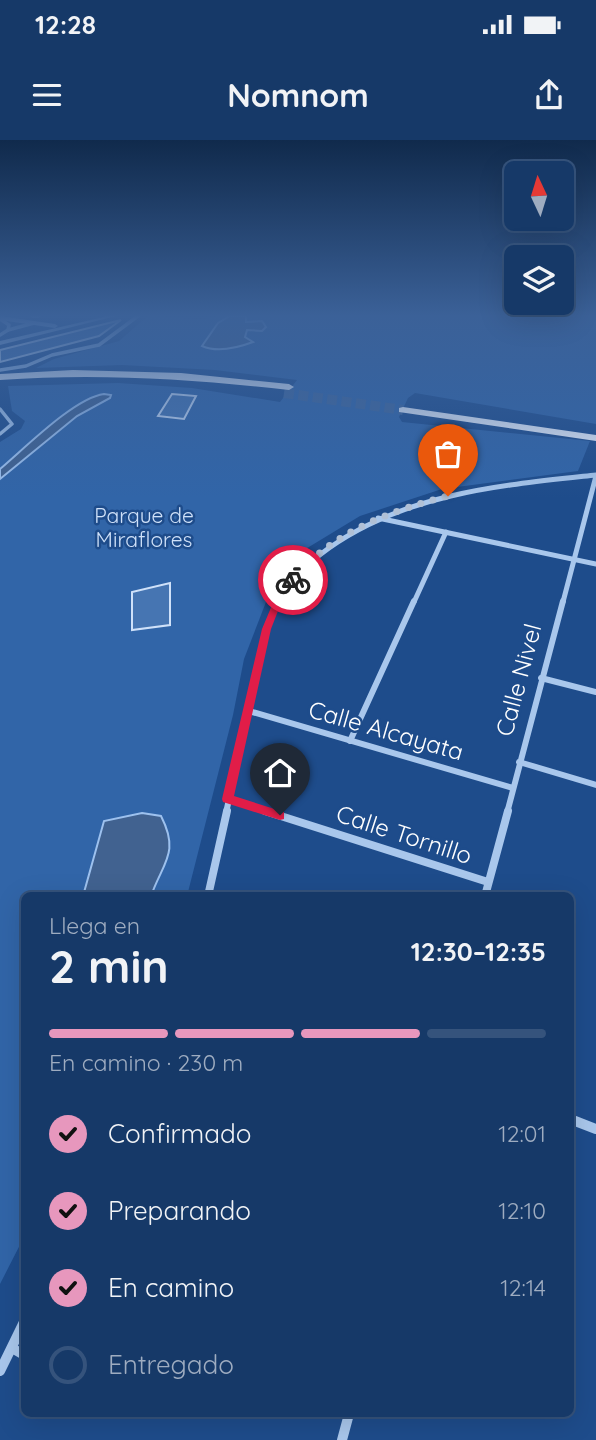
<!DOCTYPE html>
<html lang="es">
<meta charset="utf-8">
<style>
body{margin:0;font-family:Quicksand,sans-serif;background:#234471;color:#f1f3f6;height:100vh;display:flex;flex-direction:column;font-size:26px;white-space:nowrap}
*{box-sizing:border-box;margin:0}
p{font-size:23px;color:#9eacc0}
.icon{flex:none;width:38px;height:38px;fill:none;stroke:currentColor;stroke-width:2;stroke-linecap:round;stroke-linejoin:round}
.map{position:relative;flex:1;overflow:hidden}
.drawer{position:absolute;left:21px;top:752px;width:553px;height:525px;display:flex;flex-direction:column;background:#163968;border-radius:10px;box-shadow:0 7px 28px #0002,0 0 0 2px #35537c}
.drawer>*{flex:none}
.needle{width:46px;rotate:356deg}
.controls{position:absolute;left:504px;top:21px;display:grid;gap:14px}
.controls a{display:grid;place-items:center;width:70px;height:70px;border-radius:10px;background:#163968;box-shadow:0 7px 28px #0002,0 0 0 2px #35537c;font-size:35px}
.pin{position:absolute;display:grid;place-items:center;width:60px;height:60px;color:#fff;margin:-72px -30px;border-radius:50% 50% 50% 0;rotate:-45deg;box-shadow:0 0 7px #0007}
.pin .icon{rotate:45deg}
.courier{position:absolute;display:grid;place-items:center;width:70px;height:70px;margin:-35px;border:5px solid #e11d48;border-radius:50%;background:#fff;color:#222;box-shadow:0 2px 9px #0007}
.headline em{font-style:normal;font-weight:700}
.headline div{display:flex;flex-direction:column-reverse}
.headline{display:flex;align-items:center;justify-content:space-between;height:119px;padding:0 28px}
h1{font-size:46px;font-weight:700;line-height:52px}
.bar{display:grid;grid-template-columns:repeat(4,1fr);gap:10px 7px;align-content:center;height:84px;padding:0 28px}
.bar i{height:9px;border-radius:5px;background:#35537c}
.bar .current{background:#e797bd}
.bar p{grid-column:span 4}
ol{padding:0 28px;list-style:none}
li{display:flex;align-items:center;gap:21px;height:77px}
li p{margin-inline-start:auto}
li .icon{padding:7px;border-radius:50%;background:#e797bd;color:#111;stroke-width:4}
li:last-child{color:#9eacc0}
li i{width:38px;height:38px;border:4px solid #35537c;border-radius:50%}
.status{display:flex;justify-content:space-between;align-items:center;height:49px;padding:0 35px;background:#163968;direction:ltr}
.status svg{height:19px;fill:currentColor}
header{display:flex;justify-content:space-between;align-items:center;height:91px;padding:0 28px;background:#163968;font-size:32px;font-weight:700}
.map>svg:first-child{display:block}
</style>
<div class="status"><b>12:28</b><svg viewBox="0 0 49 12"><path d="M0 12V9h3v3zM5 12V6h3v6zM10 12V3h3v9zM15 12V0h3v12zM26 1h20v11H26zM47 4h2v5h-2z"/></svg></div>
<header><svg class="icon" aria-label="menu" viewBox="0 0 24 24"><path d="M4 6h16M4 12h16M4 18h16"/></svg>Nomnom<svg class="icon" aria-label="share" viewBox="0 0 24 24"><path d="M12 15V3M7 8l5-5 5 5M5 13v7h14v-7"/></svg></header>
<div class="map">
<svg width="596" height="1300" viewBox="0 0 596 1300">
<rect width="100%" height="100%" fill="#1e4c8b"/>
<path fill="#3165a8" d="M148,176C170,176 201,182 219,176H596V284L415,253L408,258L399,277L402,282L590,301L578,331L442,349L360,376L299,413L266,462L244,519L233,575L187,756H24V1097L0,1144V302L21,289L25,281L12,271L8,246L118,243L192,248L280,262L297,240L215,230L122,225L36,228L54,219L119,201Z"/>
<g fill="#416290" stroke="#9dc1ee" stroke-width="2">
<path d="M230,176H246V182L262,181L266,187L262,191L247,190L245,197L253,202C237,208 218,213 202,206L218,183Z"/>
<path d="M104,254L111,255L110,258L77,276L0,339V329C24,309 74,258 104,254Z"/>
<path d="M142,673L161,676C180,713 163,722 151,756H83L104,681Z"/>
</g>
<g fill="#4675b2" stroke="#cfe1f9" stroke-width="2">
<polygon points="121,180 99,196 0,222 0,210"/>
<polygon points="172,254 196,256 184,279 158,276"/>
<polygon points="170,443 170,485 132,490 132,452"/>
</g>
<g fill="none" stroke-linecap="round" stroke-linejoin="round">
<polyline stroke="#40679c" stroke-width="10" stroke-dasharray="10 4.5" stroke-linecap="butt" points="284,253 403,270"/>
<g stroke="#a9c7ec" stroke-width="3.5">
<polyline points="32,176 39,176"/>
<polyline points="0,179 9,185 8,190 0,195"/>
<polyline points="8,190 34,183"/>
<polyline points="0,230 26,226 52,215 99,205 138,176"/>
<polyline points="0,269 12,284 0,294"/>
</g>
<g stroke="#a9c7ec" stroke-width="5">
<polyline points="378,378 596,424"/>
<path d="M277,462C290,439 307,424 329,408C407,353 503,345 596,335"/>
<polyline points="414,462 446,392"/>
<polyline points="563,462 596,336"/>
</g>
<g stroke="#a9c7ec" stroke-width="6">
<polyline points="541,538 596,552"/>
<polyline points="249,571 513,648"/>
<polyline points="350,601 414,461"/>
<polyline points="519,622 596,645"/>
<polyline points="228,659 271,673"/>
<polyline points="226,673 266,489 278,461"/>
<polyline points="507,673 563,461"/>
</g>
<g stroke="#a9c7ec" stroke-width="8">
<polyline points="265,671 488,742"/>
<polyline points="208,756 227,671"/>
<polyline points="485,756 508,671"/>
</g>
<g stroke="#a9c7ec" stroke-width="10">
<polyline points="570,979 596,989"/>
<polyline points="12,1208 24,1215"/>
<polyline points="0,1231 24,1182"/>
<polyline points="342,1300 349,1274"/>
</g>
<g fill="#a9c7ec" fill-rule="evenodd">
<polygon points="0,176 55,184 58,186 55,188 0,180"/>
<polygon points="108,176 116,176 0,205 0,201"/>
</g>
<g fill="#eff5ff" fill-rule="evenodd">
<path d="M73,230L181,233L289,244L294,247L289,250C192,239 97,233 0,240V234Z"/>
<polygon points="403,267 596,295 596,301 399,272 399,268"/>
</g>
</g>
<linearGradient id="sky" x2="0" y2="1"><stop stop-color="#102a4c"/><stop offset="0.49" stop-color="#3b6198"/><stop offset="1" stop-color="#3b6198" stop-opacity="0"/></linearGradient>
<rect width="596" height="358" fill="url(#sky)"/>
<polygon fill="#e11d48" points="290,438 297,440 283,458 271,489 234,656 284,672 284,679 280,680 223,662 222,659 262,489 275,458"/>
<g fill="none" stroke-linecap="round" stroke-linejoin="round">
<path stroke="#b0c0d6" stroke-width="7" stroke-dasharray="0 12.6" d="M293,440C331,392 390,371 448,356"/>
</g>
<g text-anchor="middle" stroke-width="5" stroke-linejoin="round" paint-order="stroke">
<g font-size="21" fill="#cfe1f9" stroke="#1e4c8b">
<text x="144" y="383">Parque de<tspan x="144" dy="24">Miraflores</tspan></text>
</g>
<g font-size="24" fill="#fff" stroke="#1e4c8b">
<text transform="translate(519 540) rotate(-75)" y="8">Calle Nivel</text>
<text transform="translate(386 591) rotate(16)" y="8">Calle Alcayata</text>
<text transform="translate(404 695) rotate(18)" y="8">Calle Tornillo</text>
</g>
</g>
</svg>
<div class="controls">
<a><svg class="needle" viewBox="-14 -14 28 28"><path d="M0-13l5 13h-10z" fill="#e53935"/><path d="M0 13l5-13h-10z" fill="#9eacc0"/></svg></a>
<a><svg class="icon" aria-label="layers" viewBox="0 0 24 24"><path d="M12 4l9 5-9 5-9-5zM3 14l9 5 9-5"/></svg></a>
</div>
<div class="pin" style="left:448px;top:356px;background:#ea580c"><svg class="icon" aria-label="bag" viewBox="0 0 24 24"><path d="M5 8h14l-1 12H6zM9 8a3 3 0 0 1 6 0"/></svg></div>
<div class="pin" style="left:280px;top:675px;background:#1f2937"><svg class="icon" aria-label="home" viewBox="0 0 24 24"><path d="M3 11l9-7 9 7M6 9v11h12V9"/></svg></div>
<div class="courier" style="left:293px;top:440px"><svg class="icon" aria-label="bike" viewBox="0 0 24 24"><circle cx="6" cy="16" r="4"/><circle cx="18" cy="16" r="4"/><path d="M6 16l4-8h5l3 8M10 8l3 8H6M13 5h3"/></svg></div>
<section class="drawer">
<div class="headline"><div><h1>2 min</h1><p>Llega en</p></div><em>12:30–12:35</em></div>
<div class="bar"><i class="current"></i><i class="current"></i><i class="current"></i><i></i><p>En camino · 230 m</p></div>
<ol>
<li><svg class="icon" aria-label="check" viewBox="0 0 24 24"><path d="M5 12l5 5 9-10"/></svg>Confirmado<p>12:01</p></li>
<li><svg class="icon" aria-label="check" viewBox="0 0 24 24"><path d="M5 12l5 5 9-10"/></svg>Preparando<p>12:10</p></li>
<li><svg class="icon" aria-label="check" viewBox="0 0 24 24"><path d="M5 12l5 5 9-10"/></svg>En camino<p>12:14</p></li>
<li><i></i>Entregado</li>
</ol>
</section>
</div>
